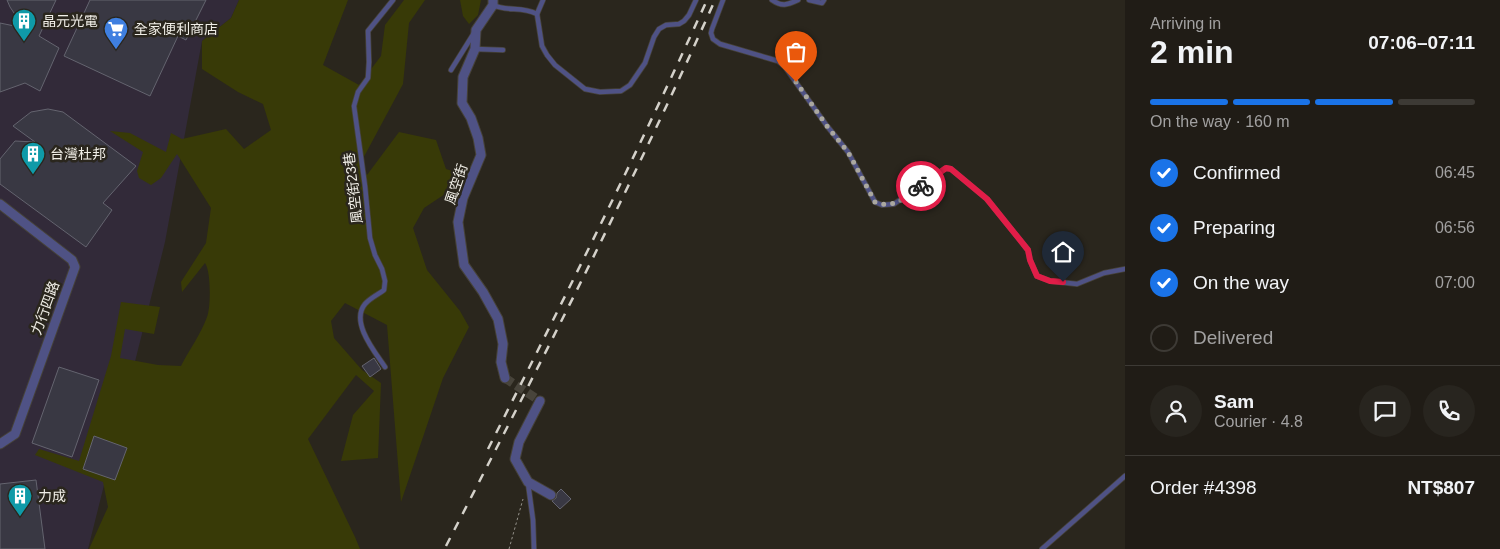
<!DOCTYPE html>
<meta charset="utf-8">
<style>
body{margin:0;font-family:Arial,"Noto Sans TC",sans-serif;background:#28251f;color:#f1f3f6;height:100vh;display:flex;flex-direction:column;font-size:19px;white-space:nowrap}
*{box-sizing:border-box;margin:0}
p{font-size:16px;color:#a2a1a1}
.icon{flex:none;width:28px;height:28px;fill:none;stroke:currentColor;stroke-width:2;stroke-linecap:round;stroke-linejoin:round}
.map{position:relative;flex:1;overflow:hidden}
.side{display:flex;flex-direction:column;background:#201c16;width:375px}
.side>*{flex:none}
.pin{position:absolute;display:grid;place-items:center;width:42px;height:42px;color:#fff;margin:-51px -21px;border-radius:50% 50% 50% 0;rotate:-45deg;box-shadow:0 0 5px #0007}
.pin .icon{rotate:45deg}
.courier{position:absolute;display:grid;place-items:center;width:50px;height:50px;margin:-25px;border:4px solid #e11d48;border-radius:50%;background:#fff;color:#222;box-shadow:0 1px 6px #0007}
.summary em{font-style:normal;font-weight:700}
.summary div{display:flex;flex-direction:column-reverse}
.summary{display:flex;align-items:center;justify-content:space-between;height:85px;padding:0 25px}
h1{font-size:32px;font-weight:700;line-height:38px}
.bar{display:grid;grid-template-columns:repeat(4,1fr);gap:8px 5px;align-content:center;height:60px;padding:0 25px}
.bar i{height:6px;border-radius:4px;background:#3d3a35}
.bar .current{background:#1a73e8}
.bar p{grid-column:span 4}
.line{display:flex;align-items:center;gap:12px;padding:0 25px;border-top:1px solid #3d3a35}
.line div{flex:1}
.round{display:grid;place-items:center;flex:none;width:52px;height:52px;border-radius:26px;background:#28251f}
ol{padding:0 25px;list-style:none}
li{display:flex;align-items:center;gap:15px;height:55px}
li p{margin-inline-start:auto}
li .icon{padding:5px;border-radius:50%;background:#1a73e8;color:#fff;stroke-width:4}
li:last-child{color:#a2a1a1}
li i{width:28px;height:28px;border:2px solid #3d3a35;border-radius:50%}
main{display:flex;flex:1;min-height:0}
.map>svg:first-child{display:block}
</style>
<main>
<div class="map">
<svg width="1125" height="549" viewBox="0 0 1125 549">
<rect width="100%" height="100%" fill="#2a261d"/>
<polygon fill="#322a39" points="0,0 239,0 231,18 202,41 165,242 88,549 0,549"/>
<g fill="#383a07">
<path d="M239,0H348L323,65L359,85L381,56L385,25L404,0H425L409,23L403,84L359,166L367,175L399,132L436,140L446,169L462,174L445,194L424,208L413,228L427,270L460,311L469,327L443,378L401,502L387,325L345,303L331,321L334,338L362,370L381,383L378,458L341,461L353,415L374,391L356,375L308,439L355,537L360,549H89L108,507L103,482L35,455L39,449L79,461L111,356L121,302L160,307L154,334L125,329L120,358L158,365L181,366C189,350 201,334 207,317C211,307 211,271 205,263L182,292L181,282L206,243L211,208L177,154L161,178L151,185L139,178L137,171L143,152L110,131L130,133L166,152L171,133L182,139L226,129L244,149L271,130L263,104L238,92L202,69V41L231,18Z"/>
<polygon points="460,0 481,0 478,15 469,24 463,16"/>
</g>
<g fill="#393843" stroke="#64646f">
<polygon points="7,0 56,0 39,36 59,48 40,91 25,83 0,92 0,23 24,28 10,7"/>
<polygon points="90,0 206,0 186,40 178,36 150,96 64,56"/>
<polygon points="48,109 63,112 136,166 103,203 112,210 86,247 0,184 0,159 15,141 35,142 13,126 31,112"/>
<polygon points="374,358 381,369 370,377 362,366"/>
<polygon points="59,367 99,380 72,457 32,443"/>
<polygon points="94,436 127,448 115,480 83,469"/>
<polygon points="36,480 45,549 0,549 0,484"/>
<polygon points="561,489 571,499 560,509 552,501 556,498 557,493"/>
</g>
<g fill="none" stroke-linecap="round" stroke-linejoin="round">
<polyline stroke="#48443b" stroke-width="9" stroke-dasharray="9 4.5" stroke-linecap="butt" points="505,378 540,401"/>
<defs>
<g id="service">
<polyline points="723,0 712,29 711,33 713,39 720,44 778,61 785,67 827,126 848,152 875,202 882,205 894,204 946,168 951,169 987,199 1028,250 1030,260 1037,276 1050,281 1077,284 1104,273 1125,269"/>
<path d="M772,0C782,7 787,5 798,0"/>
<polyline points="809,0 822,3 824,0"/>
<path d="M493,5C508,12 521,6 537,14L542,46L547,55L555,65L585,89L600,92L621,91L630,85L645,63L654,37L659,29L666,25L679,24L684,21L689,15L696,0"/>
<polyline points="537,14 543,0"/>
<polyline points="475,49 503,50"/>
<polyline points="451,70 474,33"/>
<path d="M385,367C375,352 350,322 365,304C370,298 379,294 384,290L385,281L382,269L375,255L370,238L365,186L354,106L358,92L368,78L369,62L368,31L393,0"/>
<polyline points="528,483 533,520 534,549"/>
<polyline points="1042,549 1125,476"/>
</g>
<g id="minor">
<polyline points="493,0 493,5 476,30 475,49 463,77 462,103 471,118 478,138 481,155 463,198 458,222 464,265 483,292 498,319 503,344 501,362 505,378"/>
<polyline points="0,204 72,260 75,267 15,434 0,444"/>
<polyline points="540,401 519,442 515,459 528,482 551,495"/>
</g>
</defs>
<use href="#service" stroke="#464239" stroke-width="6"/>
<use href="#minor" stroke="#464239" stroke-width="11"/>
<polyline stroke="#95928b" stroke-width="1" stroke-dasharray="2.5 2.5" stroke-linecap="butt" points="509,549 523,499"/>
<use href="#service" stroke="#4f5285" stroke-width="4.5"/>
<use href="#minor" stroke="#4f5285" stroke-width="9"/>
<g stroke="#d4d1ca" stroke-width="2.5" stroke-dasharray="9 9" stroke-linecap="butt">
<path d="M488,449C563,301 638,152 707,0"/>
<path d="M446,546C539,366 632,186 715,0"/>
</g>
</g>
<g fill="none" stroke-linecap="round" stroke-linejoin="round">
<path stroke="#aba8a0" stroke-width="5" stroke-dasharray="0 9" d="M796,82L827,126L848,152L875,202C895,210 906,196 921,186"/>
<polyline stroke="#e11d48" stroke-width="6" points="921,186 946,168 951,169 987,199 1028,250 1030,260 1037,276 1050,281 1063,282"/>
</g>
<defs>
<symbol id="building-pin" viewBox="-11 -11 22 30"><path d="M0 17L-7.5 6A9.5 9.5 0 1 1 7.5 6Z" fill="#0f9aa8" stroke="#2a261d"/><path d="M-4-6H4V6H1V3H-1V6H-4ZM-2.5-4.3h1.7v1.8h-1.7ZM.8-4.3h1.7v1.8H.8ZM-2.5-1h1.7V.8h-1.7ZM.8-1h1.7V.8H.8Z" fill="#fff"/></symbol>
<symbol id="supermarket-pin" viewBox="-11 -11 22 30"><path d="M0 17L-7.5 6A9.5 9.5 0 1 1 7.5 6Z" fill="#3f7fe0" stroke="#2a261d"/><path d="M-6-5.5h2.5l.6 2H6L4.5 2H-2.5L-4.4-4H-6ZM-1.5 3.2a1.3 1.3 0 1 0 .1 0ZM3 3.2a1.3 1.3 0 1 0 .1 0Z" fill="#fff"/></symbol>
</defs>
<g fill-rule="evenodd">
<use href="#building-pin" x="10" y="7" width="28" height="38"/>
<use href="#supermarket-pin" x="102" y="15" width="28" height="38"/>
<use href="#building-pin" x="19" y="140" width="28" height="38"/>
<use href="#building-pin" x="6" y="482" width="28" height="38"/>
</g>
<g text-anchor="middle" stroke-width="5" stroke-linejoin="round" paint-order="stroke">
<g font-size="14" fill="#f0eee7" stroke="#2a261d" text-anchor="start">
<text x="42" y="26">晶元光電</text>
<text x="134" y="34">全家便利商店</text>
<text x="50" y="159">台灣杜邦</text>
<text x="38" y="501">力成</text>
</g>
<g font-size="14" fill="#f0eee7" stroke="#2a261d">
<text transform="translate(456 184) rotate(-71)" y="5">風空街</text>
<text transform="translate(353 188) rotate(-97)" y="5">風空街23巷</text>
<text transform="translate(45 308) rotate(-70)" y="5">力行四路</text>
</g>
</g>
</svg>
<div class="pin" style="left:796px;top:82px;background:#ea580c"><svg class="icon" aria-label="bag" viewBox="0 0 24 24"><path d="M5 8h14l-1 12H6zM9 8a3 3 0 0 1 6 0"/></svg></div>
<div class="pin" style="left:1063px;top:282px;background:#1f2937"><svg class="icon" aria-label="home" viewBox="0 0 24 24"><path d="M3 11l9-7 9 7M6 9v11h12V9"/></svg></div>
<div class="courier" style="left:921px;top:186px"><svg class="icon" aria-label="bike" viewBox="0 0 24 24"><circle cx="6" cy="16" r="4"/><circle cx="18" cy="16" r="4"/><path d="M6 16l4-8h5l3 8M10 8l3 8H6M13 5h3"/></svg></div>
</div>
<section class="side">
<div class="summary"><div><h1>2 min</h1><p>Arriving in</p></div><em>07:06–07:11</em></div>
<div class="bar"><i class="current"></i><i class="current"></i><i class="current"></i><i></i><p>On the way · 160 m</p></div>
<ol>
<li><svg class="icon" aria-label="check" viewBox="0 0 24 24"><path d="M5 12l5 5 9-10"/></svg>Confirmed<p>06:45</p></li>
<li><svg class="icon" aria-label="check" viewBox="0 0 24 24"><path d="M5 12l5 5 9-10"/></svg>Preparing<p>06:56</p></li>
<li><svg class="icon" aria-label="check" viewBox="0 0 24 24"><path d="M5 12l5 5 9-10"/></svg>On the way<p>07:00</p></li>
<li><i></i>Delivered</li>
</ol>
<div class="line" style="height:90px"><a class="round"><svg class="icon" aria-label="person" viewBox="0 0 24 24"><circle cx="12" cy="8" r="4"/><path d="M4 21q1-7 8-7t8 7"/></svg></a><div><b>Sam</b><p>Courier · 4.8</p></div><a class="round"><svg class="icon" aria-label="chat" viewBox="0 0 24 24"><path d="M4 5h16v11H9l-5 4z"/></svg></a><a class="round"><svg class="icon" aria-label="phone" viewBox="0 0 24 24"><path d="M5 4h4l2 5-3 2q2 4 5 5l2-3 5 2v4C11 20 4 13 5 4z"/></svg></a></div>
<div class="line" style="height:65px"><div>Order #4398</div><b>NT$807</b></div>
</section>
</main>
